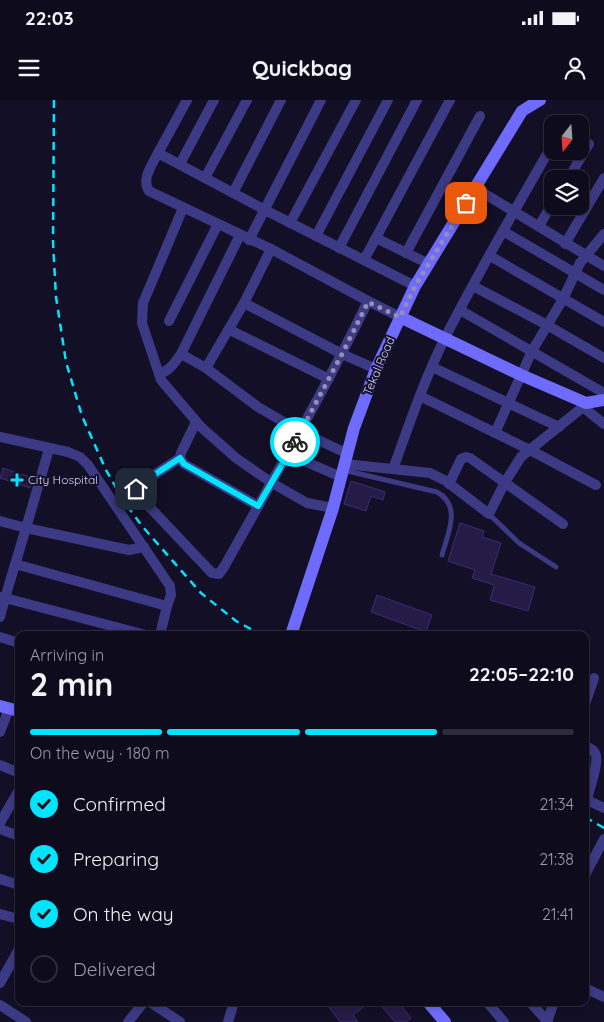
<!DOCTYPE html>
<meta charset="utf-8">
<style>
body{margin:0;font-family:Quicksand,sans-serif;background:#1c1929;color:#f1f3f6;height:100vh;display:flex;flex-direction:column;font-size:19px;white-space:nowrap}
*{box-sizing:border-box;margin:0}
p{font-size:16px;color:#9b9ba3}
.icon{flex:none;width:28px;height:28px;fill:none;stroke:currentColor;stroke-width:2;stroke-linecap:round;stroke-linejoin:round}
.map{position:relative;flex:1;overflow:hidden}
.drawer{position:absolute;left:15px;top:531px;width:574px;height:375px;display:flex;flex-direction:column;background:#0e0b1c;border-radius:10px;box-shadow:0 2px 8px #0003,0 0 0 1px #2e2b3b}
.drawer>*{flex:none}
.needle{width:32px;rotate:197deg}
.controls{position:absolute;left:544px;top:15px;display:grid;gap:10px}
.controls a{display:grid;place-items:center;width:45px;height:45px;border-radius:10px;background:#0e0b1c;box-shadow:0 2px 8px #0003,0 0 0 1px #2e2b3b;font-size:25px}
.pin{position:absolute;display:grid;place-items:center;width:42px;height:42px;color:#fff;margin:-21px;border-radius:10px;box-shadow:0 2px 8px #0006}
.courier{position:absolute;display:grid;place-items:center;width:50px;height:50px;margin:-25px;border:4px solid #00e5ff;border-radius:50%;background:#fff;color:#222;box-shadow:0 1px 6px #0007}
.head em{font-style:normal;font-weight:700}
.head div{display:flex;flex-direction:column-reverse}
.head{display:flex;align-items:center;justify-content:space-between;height:85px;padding:0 15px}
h1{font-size:32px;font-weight:700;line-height:38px}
.bar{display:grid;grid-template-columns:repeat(4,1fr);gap:8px 5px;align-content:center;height:60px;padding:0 15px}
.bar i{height:6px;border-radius:4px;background:#2e2b3b}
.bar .selected{background:#00e5ff}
.bar p{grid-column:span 4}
ol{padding:0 15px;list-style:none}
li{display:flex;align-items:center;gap:15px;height:55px}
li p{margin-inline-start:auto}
li .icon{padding:5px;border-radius:50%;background:#00e5ff;color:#111;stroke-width:4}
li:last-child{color:#9b9ba3}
li i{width:28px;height:28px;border:2px solid #2e2b3b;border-radius:50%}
.status{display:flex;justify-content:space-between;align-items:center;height:35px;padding:0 25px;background:#0e0b1c;direction:ltr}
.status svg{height:14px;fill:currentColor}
header{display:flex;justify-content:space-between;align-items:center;height:65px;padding:0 15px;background:#0e0b1c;font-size:22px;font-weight:700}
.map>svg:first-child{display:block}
</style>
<div class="status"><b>22:03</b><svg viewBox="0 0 49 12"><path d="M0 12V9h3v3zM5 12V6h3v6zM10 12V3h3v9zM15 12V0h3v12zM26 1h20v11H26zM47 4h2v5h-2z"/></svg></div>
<header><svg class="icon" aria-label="menu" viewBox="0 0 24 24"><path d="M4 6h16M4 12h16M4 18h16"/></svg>Quickbag<svg class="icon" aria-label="person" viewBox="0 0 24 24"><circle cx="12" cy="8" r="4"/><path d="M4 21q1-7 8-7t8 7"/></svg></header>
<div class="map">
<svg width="604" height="922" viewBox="0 0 604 922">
<rect width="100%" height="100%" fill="#130f26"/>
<g fill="#241b47" stroke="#3b2d73">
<polygon points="3,368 33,378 30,388 0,378"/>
<polygon points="351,381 385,392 383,400 371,396 366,411 344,404"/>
<polygon points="460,423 484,431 482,437 501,443 491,474 535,487 528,511 490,500 494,485 472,478 475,470 448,461"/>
<polygon points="377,495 432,515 426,532 371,512"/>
<polygon points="335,902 370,902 353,915 358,922 340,922 329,907"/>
<polygon points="378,902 398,902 411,918 406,922 395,922"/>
</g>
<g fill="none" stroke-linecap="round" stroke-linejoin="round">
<g stroke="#3d3a85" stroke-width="5">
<path d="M343,370L437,392C462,406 448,433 442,455"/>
<polyline points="489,414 519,443 556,467"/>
</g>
<g stroke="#3d3a85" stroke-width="10">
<polyline points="158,53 187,0"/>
<polyline points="180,64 214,0"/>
<polyline points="205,78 247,0"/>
<polyline points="568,79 589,44"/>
<polyline points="475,88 604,166"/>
<polyline points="233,93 281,0"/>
<polyline points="183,108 143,203 142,223 161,280 201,327 236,358 272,383 307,403 333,408"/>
<polyline points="290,123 356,0"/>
<polyline points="539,126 552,104"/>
<polyline points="503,131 604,190"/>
<polyline points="316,136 388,0"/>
<polyline points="376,138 429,164"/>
<polyline points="249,140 321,0"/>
<polyline points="565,144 604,78"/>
<polyline points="339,148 417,0"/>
<polyline points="271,149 244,203 206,268 258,307 301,332 346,353"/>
<polyline points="406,153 480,16"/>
<polyline points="490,156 604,222"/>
<polyline points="364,160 450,0"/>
<polyline points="473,186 547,225 604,258"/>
<polyline points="244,203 342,254 376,269"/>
<polyline points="460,210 604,293"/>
<path d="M400,217L368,201L271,149L149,91C141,79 152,65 158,53L265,110L415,186"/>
<polyline points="169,221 218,124"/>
<polyline points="230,230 329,279"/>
<polyline points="181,254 206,268"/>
<polyline points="432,267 559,327"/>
<path d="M159,274C170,271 174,263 181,254L240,135"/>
<polyline points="420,296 530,350 596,385"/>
<polyline points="583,307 604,324"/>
<polyline points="196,322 181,353 180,358 184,364 258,406"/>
<polyline points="495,333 532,251 563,199 580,163 604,134"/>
<polyline points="0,337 68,352 80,357 88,365 170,486 171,495 167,506"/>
<polyline points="288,354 341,377"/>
<path d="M180,358L140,384L136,389L139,396L212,473L219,474L224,467C273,379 324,292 368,201"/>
<polyline points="345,364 430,373 446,381 489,414 505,382 521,357 583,307 586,303"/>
<path d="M393,369C409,325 424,280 445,238C478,172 516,109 552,45"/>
<polyline points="449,384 461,359 466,357 470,358 563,424"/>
<polyline points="0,421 26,428 49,349"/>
<polyline points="15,464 167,506 160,535"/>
<polyline points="0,497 5,498 26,428 129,450 144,447"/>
<polyline points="0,517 5,498 146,535"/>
<polyline points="0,537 19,543"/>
<polyline points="585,604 594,578"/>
<polyline points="0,632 9,609"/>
<path d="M585,646C589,648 593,649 595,653C600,661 589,689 587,700"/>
<polyline points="0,665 19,673"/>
<polyline points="585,699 604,708"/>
<polyline points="0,723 19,690"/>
<polyline points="0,729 19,736"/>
<polyline points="585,775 604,739"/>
<polyline points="0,779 19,785"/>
<polyline points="0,814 19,819"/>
<polyline points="0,883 19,849"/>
<polyline points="585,888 604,897"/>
<polyline points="150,902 180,922"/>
<polyline points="487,902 504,922"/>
<polyline points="530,902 548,922"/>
<polyline points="0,905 26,922"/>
<polyline points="128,922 144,902"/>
<polyline points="228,922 234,902"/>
<polyline points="547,922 554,902"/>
</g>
<g stroke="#6f6bff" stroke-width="12">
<polyline points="400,217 521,275 586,303 604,300"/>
<polyline points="291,535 333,408 354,328 376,269 415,186 522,11 540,0"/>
<polyline points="0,606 19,611"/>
<polyline points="428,902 445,922"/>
</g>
<g stroke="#00e5ff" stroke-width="2.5" stroke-dasharray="8 6" stroke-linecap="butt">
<polyline points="54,0 53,142 56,197 66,262 82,316 106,370 123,400 142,426 201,493 236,521 262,535"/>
<polyline points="585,717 604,728"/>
</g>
</g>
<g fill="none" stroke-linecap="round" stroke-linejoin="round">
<polyline stroke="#948fb3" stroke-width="5" stroke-dasharray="0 9" points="295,342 342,254 368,202 400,217 415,186 466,103"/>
<polyline stroke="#00e5ff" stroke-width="6" points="136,389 140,384 180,358 184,364 258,406 295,342"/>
</g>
<path fill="#00e5ff" stroke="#130f26" stroke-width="2" d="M14.5 372.5h5v5h5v5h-5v5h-5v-5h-5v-5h5z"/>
<g text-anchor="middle" stroke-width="4" stroke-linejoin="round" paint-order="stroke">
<g font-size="12" fill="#d9d4ff" stroke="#130f26">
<text transform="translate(379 266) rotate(-67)" y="4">Tekal Road</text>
</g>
<g font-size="12" fill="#d9d4ff" stroke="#130f26" text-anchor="start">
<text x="28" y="384">City Hospital</text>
</g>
</g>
</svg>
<div class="controls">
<a><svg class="needle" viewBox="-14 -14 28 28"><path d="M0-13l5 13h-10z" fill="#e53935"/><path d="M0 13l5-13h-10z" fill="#9b9ba3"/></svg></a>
<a><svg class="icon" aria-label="layers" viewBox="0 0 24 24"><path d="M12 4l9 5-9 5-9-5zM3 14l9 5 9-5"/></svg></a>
</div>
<div class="pin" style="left:466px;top:103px;background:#ea580c"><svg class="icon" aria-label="bag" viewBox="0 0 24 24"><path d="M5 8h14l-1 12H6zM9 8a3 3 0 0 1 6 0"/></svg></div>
<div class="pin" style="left:136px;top:389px;background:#1f2937"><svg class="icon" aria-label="home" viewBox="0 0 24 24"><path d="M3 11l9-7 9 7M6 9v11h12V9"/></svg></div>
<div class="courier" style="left:295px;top:342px"><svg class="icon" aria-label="bike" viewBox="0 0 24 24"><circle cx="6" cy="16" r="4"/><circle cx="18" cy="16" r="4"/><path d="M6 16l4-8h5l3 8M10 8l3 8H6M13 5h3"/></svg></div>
<section class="drawer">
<div class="head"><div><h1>2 min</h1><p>Arriving in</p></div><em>22:05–22:10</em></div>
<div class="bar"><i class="selected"></i><i class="selected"></i><i class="selected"></i><i></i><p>On the way · 180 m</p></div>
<ol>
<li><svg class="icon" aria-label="check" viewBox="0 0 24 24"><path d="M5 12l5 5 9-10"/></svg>Confirmed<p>21:34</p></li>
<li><svg class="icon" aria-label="check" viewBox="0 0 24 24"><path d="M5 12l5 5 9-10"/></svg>Preparing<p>21:38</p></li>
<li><svg class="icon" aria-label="check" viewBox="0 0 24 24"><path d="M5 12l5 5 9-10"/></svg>On the way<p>21:41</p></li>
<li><i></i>Delivered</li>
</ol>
</section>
</div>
